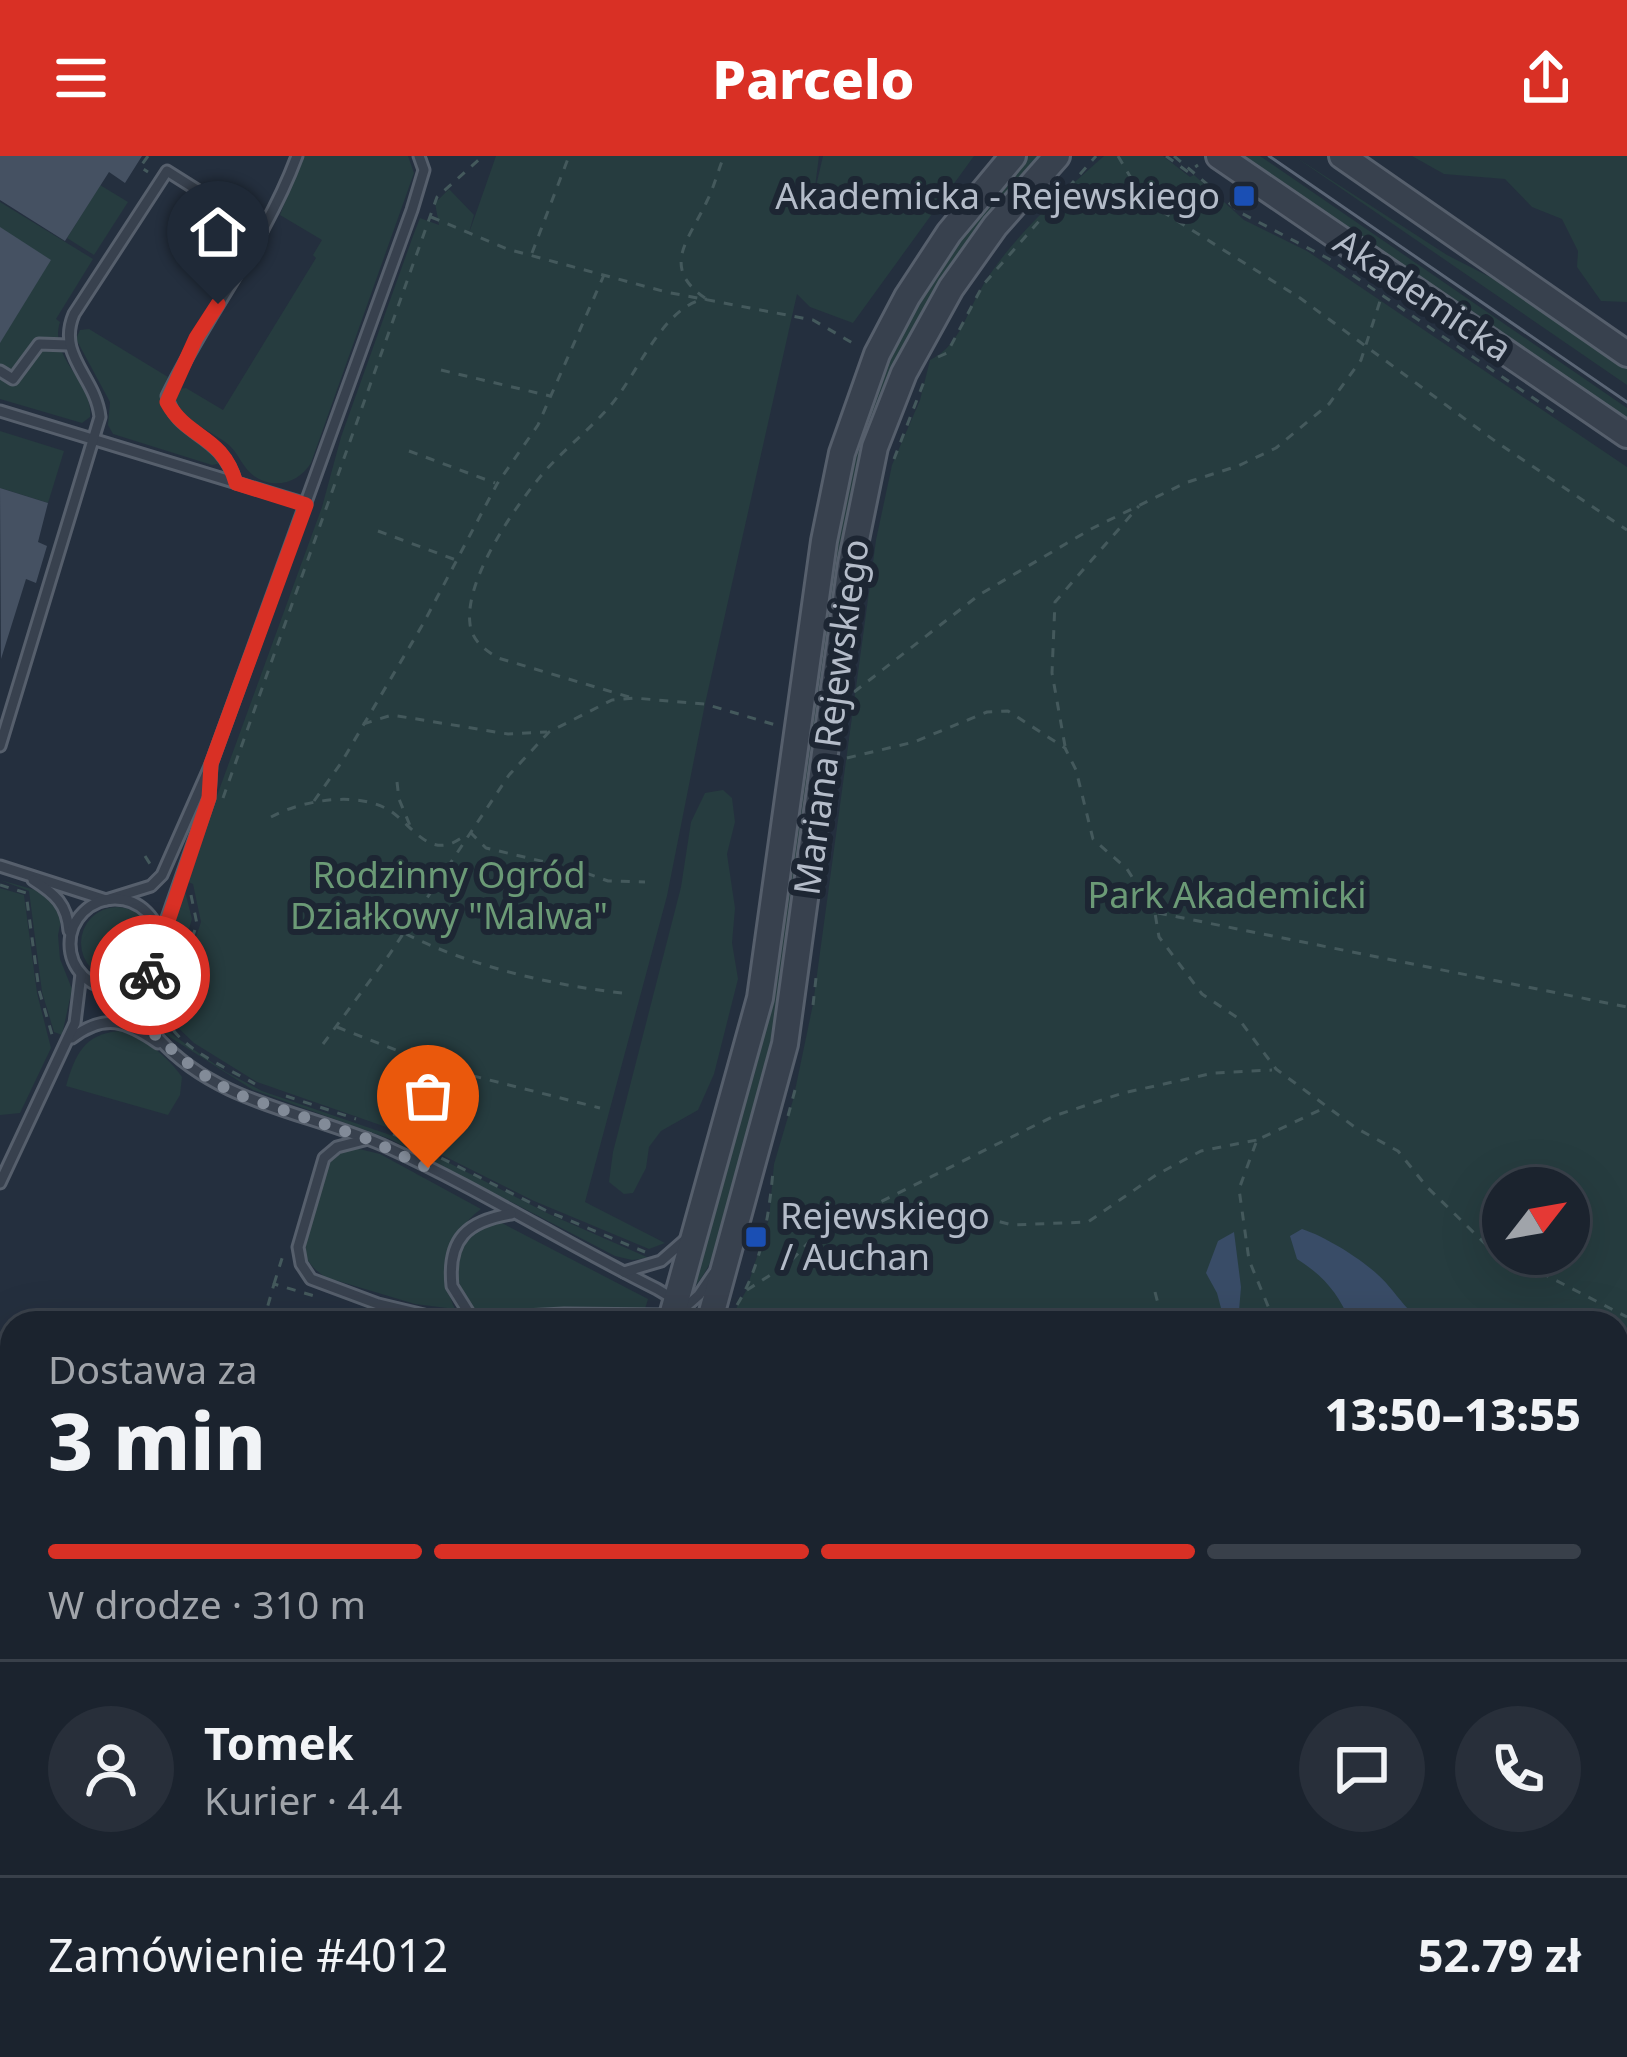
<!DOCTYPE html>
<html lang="pl">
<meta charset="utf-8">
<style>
body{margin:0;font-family:"Noto Sans",sans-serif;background:#282f3a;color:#f1f3f6;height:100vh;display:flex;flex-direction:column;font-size:45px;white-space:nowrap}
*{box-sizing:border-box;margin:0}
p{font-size:39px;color:#a0a4aa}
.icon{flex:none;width:66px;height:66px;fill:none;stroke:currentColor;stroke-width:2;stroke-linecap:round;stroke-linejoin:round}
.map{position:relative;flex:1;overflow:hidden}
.drawer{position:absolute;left:0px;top:1155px;width:1629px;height:747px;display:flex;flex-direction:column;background:#1b232e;border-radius:36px 36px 0 0;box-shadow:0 12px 48px #0002,0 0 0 3px #39404a}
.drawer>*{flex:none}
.needle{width:78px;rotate:59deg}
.controls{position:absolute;left:1482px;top:1011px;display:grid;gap:24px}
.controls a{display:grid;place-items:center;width:108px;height:108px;border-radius:50%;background:#1b232e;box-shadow:0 12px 48px #0002,0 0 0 3px #39404a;font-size:60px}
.pin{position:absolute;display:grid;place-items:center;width:102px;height:102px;color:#fff;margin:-123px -51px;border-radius:50% 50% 50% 0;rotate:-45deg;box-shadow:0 0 12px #0007}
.pin .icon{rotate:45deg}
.courier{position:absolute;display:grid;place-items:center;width:120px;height:120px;margin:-60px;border:9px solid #d93025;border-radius:50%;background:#fff;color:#222;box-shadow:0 3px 15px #0007}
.head em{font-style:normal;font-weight:800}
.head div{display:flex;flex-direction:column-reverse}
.head{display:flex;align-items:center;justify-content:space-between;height:204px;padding:0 48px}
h1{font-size:78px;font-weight:800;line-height:90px}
.bar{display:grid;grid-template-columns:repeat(4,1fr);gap:18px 12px;align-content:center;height:144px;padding:0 48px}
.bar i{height:15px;border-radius:9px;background:#39404a}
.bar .active{background:#d93025}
.bar p{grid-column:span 4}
.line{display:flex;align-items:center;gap:30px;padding:0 48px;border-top:3px solid #39404a}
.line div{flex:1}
.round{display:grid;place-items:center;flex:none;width:126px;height:126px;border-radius:63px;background:#282f3a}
header{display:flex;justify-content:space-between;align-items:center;height:156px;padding:0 48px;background:#d93025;color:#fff;font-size:54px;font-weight:800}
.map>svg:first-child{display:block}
</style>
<header><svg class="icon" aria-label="menu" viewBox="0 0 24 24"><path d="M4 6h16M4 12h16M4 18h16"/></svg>Parcelo<svg class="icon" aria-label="share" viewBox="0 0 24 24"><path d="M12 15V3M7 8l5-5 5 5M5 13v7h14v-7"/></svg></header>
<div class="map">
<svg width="1627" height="1901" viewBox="0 0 1627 1901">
<rect width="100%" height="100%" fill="#242f3e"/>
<g fill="#263c3f" fill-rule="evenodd">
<path d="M302,0H408L414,17L311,307C299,327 274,334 254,320C243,312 239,299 230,290C212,274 182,266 172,242L178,233L186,232L223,254L316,102L313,99L322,84L280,59Z"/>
<polygon points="496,0 819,0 814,39 823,0 974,0 853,167 810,151 797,138 705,548 667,740 585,1046 665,1087 649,1093 534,1045 386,971 257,926 194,887 171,865 171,856 201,766 193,728 186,725 322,351 341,281 413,80 420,62 439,69 435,47 449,33 474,59 468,80"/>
<path d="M1025,0H1045L891,221L780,863C767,915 728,1109 690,1134L755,916L770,850L844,327L880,215L916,143L968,67Z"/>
<path d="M1104,0H1163L1190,21L1194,19L1244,64L1307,95L1627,311V1901H494L499,1890H1617V1167H728L746,1135L769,1063L774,1008L793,944L813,848L876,384L892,309L920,244L930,204C956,192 965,163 978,138C1007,85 1059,40 1104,0ZM1503,1032H1569V1098H1503Z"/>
<polygon points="1236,0 1260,0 1627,252 1627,268"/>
<polygon points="1294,0 1447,99 1529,141 1627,209 1627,229"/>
<polygon points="1412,0 1627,0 1627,146 1601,145 1577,111 1578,95 1562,63 1532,51 1505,23 1444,18"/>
<polygon points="100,29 128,46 94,99 67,82"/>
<path d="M0,46L93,103L56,163L60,166C48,202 94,226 90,261L82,267L0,243Z"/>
<polygon points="89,173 168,221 160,239 172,266 218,297 222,307 212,309 113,278 108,269 110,246 76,183 80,174"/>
<polygon points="0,275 64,295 48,347 0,332"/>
<polygon points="723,634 732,642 735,666 727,698 735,752 732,787 738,823 714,918 698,954 661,975 649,991 646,1012 633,1037 624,1038 609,1026 613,996 681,731 691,666 705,637"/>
<polygon points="0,724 46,737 57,745 62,760 58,779 60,803 72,833 62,879 54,876 42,836 29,735"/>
<polygon points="184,731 192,763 160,864 166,874 226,916 262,935 402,983 549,1058 649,1102 632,1104 615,1100 390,983 253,934 165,878 154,862 153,840 174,800 174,764"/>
<polygon points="0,732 24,739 37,837 51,892 20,957 0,959"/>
<circle cx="117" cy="787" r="36"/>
<path d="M119,875C143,880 168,901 182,921L180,939L168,959L66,930C75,899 84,878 119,875Z"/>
<path d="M351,991L380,998L481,1053C449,1077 437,1115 455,1153L415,1148L325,1121C317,1115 310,1110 306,1100C302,1085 319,1021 328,1007C333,998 342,994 351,991Z"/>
<path d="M500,1066L648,1143L645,1153H474C469,1145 462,1135 459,1126C451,1098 473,1069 500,1066Z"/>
</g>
<g fill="#394c67">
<path d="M1302,1073C1324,1080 1360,1102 1377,1118C1395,1134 1402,1151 1424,1167H1351C1338,1137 1324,1120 1297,1103L1290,1080Z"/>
<polygon points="1234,1076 1241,1131 1238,1167 1225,1167 1217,1137 1206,1117 1218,1085"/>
<polygon points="885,1890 1132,1890 1152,1901 911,1901 903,1893"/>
</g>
<g fill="#455162">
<polygon points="0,0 142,0 125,27 109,16 65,85 0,44"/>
<polygon points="0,71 51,104 0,187"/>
<polygon points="0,332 48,347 38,386 47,390 36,427 26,423 1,503"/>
<polygon points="12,1582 12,1694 0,1691 0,1619"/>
</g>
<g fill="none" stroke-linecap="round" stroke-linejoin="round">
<polyline stroke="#3a4453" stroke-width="14" stroke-dasharray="14 7" stroke-linecap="butt" points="5,1601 12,1603"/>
<defs>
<g id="service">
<polyline points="0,215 13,223 39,188 68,189"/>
<polyline points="0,255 306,348"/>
<path d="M236,327C221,275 176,281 167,240C207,157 265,86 297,0"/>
<path d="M0,590L100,261C96,221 56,200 74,158L167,15L262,75"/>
<polyline points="0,710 106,744 151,730 162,719 211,608 412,54 424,14 419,0"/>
<path d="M33,724C55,738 67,748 69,775"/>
<circle cx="115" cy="788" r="45"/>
<polyline points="160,782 209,642 211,610"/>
<path d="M151,816C141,843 139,860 159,883C220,950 311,956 389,992C479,1033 568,1089 657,1133L677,1145L693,1167"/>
<path d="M72,882C105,857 126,865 158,887"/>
<polyline points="368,983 337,991 324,1002 298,1091 301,1108 311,1123 378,1148 445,1164 564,1158 667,1159"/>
<polyline points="0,1027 75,867 81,818"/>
<polyline points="624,1116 661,1105 685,1084"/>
<polyline points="682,1154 699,1139 714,1117"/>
<path d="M472,1162L452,1130C447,1082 468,1065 511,1058"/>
</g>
<g id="tertiary">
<polyline points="1219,0 1627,279"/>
<polyline points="1342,0 1627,198"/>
<polyline points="670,1167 760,842 824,385 842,297 877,198 907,141 949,77 1013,0"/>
<polyline points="709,1167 785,888 851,408 875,291 904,217 951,132 995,70 1057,0"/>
<polyline points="435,1901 441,1890"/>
<polyline points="463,1901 468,1890"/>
</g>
</defs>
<use href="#service" stroke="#565f6c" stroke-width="15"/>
<use href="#tertiary" stroke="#565f6c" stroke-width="30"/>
<g stroke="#44595c" stroke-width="3" stroke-dasharray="9 9" stroke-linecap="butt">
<polyline points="148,0 140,11 148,16"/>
<polyline points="1118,0 1144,44 1300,142 1495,285 1627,374"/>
<polyline points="1166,0 1188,16 1198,9"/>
<polyline points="1174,0 1241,57 1329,103 1561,261"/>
<polyline points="431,61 507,93 666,136 813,164 856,189"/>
<polyline points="532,97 569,0"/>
<path d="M705,142C660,111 689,84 707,45C714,31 718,15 724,0"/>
<polyline points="938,201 947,197 983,129 1096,0"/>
<polyline points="441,214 550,240"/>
<polyline points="409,295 495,327"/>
<polyline points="894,303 925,223"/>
<polyline points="378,375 456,404"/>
<polyline points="854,536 979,439 1091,373 1185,327 1238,310 1276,292 1329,248 1361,204 1382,139"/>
<path d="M629,541L498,502C485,494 472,485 470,468C464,423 517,347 546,314C567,291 591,272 611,249C638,217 665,147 707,143"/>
<polyline points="363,568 392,559 508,578 547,576"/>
<polyline points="1065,590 1052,517 1055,446 1139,350"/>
<polyline points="847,602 914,586 987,556 1008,555 1065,592 1076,614 1093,683 1127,713 1155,757 1159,781 1202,838 1238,862 1276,913 1356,972 1398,995 1427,1031 1505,1107 1530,1111 1627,1161"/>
<polyline points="397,626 399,643 411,672"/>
<polyline points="223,642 437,41 483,0"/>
<polyline points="314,645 341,607 423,468 497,328 538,269 604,119"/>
<path d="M271,661C302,644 360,634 392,656C416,674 432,705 464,680"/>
<polyline points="470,676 486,692 575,713 608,725 645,726"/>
<polyline points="145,700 152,711"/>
<polyline points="0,729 26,737 39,834 53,882"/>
<path d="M191,739L197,768L165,860C177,892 226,911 255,928"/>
<polyline points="1158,757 1627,851"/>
<path d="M406,778C470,810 550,829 622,837"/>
<polyline points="813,849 816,822"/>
<polyline points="337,871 442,912 600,952"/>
<polyline points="323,888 389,799 509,619 549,576 612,544 634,542 705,548 779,570"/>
<polyline points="286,940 356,963"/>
<polyline points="788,960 795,934"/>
<polyline points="393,978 547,1055 645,1096"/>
<polyline points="875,1050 975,1059 1012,1069 1088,1066 1156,1019 1201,995 1257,984"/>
<polyline points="274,1128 284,1096"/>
<polyline points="747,1134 789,1107 808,1087 872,1050 1054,960 1123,937 1214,917 1272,914"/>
<polyline points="1155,1136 1163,1167"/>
<path d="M737,1149C761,1110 769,1061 773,1015"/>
<polyline points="263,1167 274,1128 321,1142"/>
<polyline points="1275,1167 1249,1104 1239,1033 1257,984 1324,952"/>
<polyline points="0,1600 12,1559"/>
<polyline points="1617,1633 1627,1601"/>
<polyline points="0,1694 12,1698"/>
<polyline points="522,1890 526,1901"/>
<polyline points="1236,1890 1243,1901"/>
<polyline points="1528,1890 1532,1901"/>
<polyline points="1602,1890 1607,1901"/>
</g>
<use href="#service" stroke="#38414e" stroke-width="9"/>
<use href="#tertiary" stroke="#38414e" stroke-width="24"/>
<polyline stroke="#5a6575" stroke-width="3" points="1269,0 1627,246"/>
</g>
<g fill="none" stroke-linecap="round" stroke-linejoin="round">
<polyline stroke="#828b98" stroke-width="12" stroke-dasharray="0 21.6" points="150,819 141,853 144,862 156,880 196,914 233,937 368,983 428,1012"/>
<path stroke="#d93025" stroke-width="15" d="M150,819L209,642L211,608L306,349L236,327C222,278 188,284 167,246L196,182L218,148"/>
</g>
<g fill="#1a4fb4" stroke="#1d2633" stroke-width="4.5">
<rect x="1232" y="28" width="24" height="24" rx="6"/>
<rect x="744" y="1069" width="24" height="24" rx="6"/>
</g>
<g text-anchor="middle" stroke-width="12" stroke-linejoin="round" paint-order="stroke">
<g font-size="36" fill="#b4bcc9" stroke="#1d2633" text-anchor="end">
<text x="1220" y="53">Akademicka - Rejewskiego</text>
<text x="780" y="1073" text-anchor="start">Rejewskiego<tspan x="780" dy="41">/ Auchan</tspan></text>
</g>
<g font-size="36" fill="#b4bcc9" stroke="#1d2633">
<text transform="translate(1423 139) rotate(34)" y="13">Akademicka</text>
<text transform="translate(831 561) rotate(-82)" y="13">Mariana Rejewskiego</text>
</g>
<g font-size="36" fill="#6b9a76" stroke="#1d2633">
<text x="449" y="732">Rodzinny Ogród<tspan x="449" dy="41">Działkowy "Malwa"</tspan></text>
<text x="1227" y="752">Park Akademicki</text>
</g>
</g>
</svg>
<div class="controls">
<a><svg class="needle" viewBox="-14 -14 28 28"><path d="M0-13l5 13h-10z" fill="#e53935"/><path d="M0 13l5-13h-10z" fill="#a0a4aa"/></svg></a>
</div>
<div class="pin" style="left:428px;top:1012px;background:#ea580c"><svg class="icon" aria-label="bag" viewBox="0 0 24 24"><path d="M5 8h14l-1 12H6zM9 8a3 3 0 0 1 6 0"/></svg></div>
<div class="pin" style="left:218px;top:148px;background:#1f2937"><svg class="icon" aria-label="home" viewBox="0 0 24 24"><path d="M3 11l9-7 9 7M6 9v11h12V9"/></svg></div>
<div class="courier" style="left:150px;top:819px"><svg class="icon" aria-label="bike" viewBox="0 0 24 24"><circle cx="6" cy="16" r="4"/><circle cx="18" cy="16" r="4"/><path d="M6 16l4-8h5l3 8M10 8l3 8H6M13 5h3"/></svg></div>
<section class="drawer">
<div class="head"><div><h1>3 min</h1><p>Dostawa za</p></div><em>13:50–13:55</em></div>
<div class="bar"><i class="active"></i><i class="active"></i><i class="active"></i><i></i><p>W drodze · 310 m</p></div>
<div class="line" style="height:216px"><a class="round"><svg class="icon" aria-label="person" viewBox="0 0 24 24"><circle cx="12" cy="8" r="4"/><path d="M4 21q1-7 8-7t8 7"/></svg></a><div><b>Tomek</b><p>Kurier · 4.4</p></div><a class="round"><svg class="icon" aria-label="chat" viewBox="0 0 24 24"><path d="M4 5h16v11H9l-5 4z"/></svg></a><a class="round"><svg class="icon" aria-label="phone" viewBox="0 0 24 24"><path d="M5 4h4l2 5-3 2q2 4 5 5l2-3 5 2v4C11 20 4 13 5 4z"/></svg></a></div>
<div class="line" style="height:156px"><div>Zamówienie #4012</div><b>52.79 zł</b></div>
</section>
</div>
